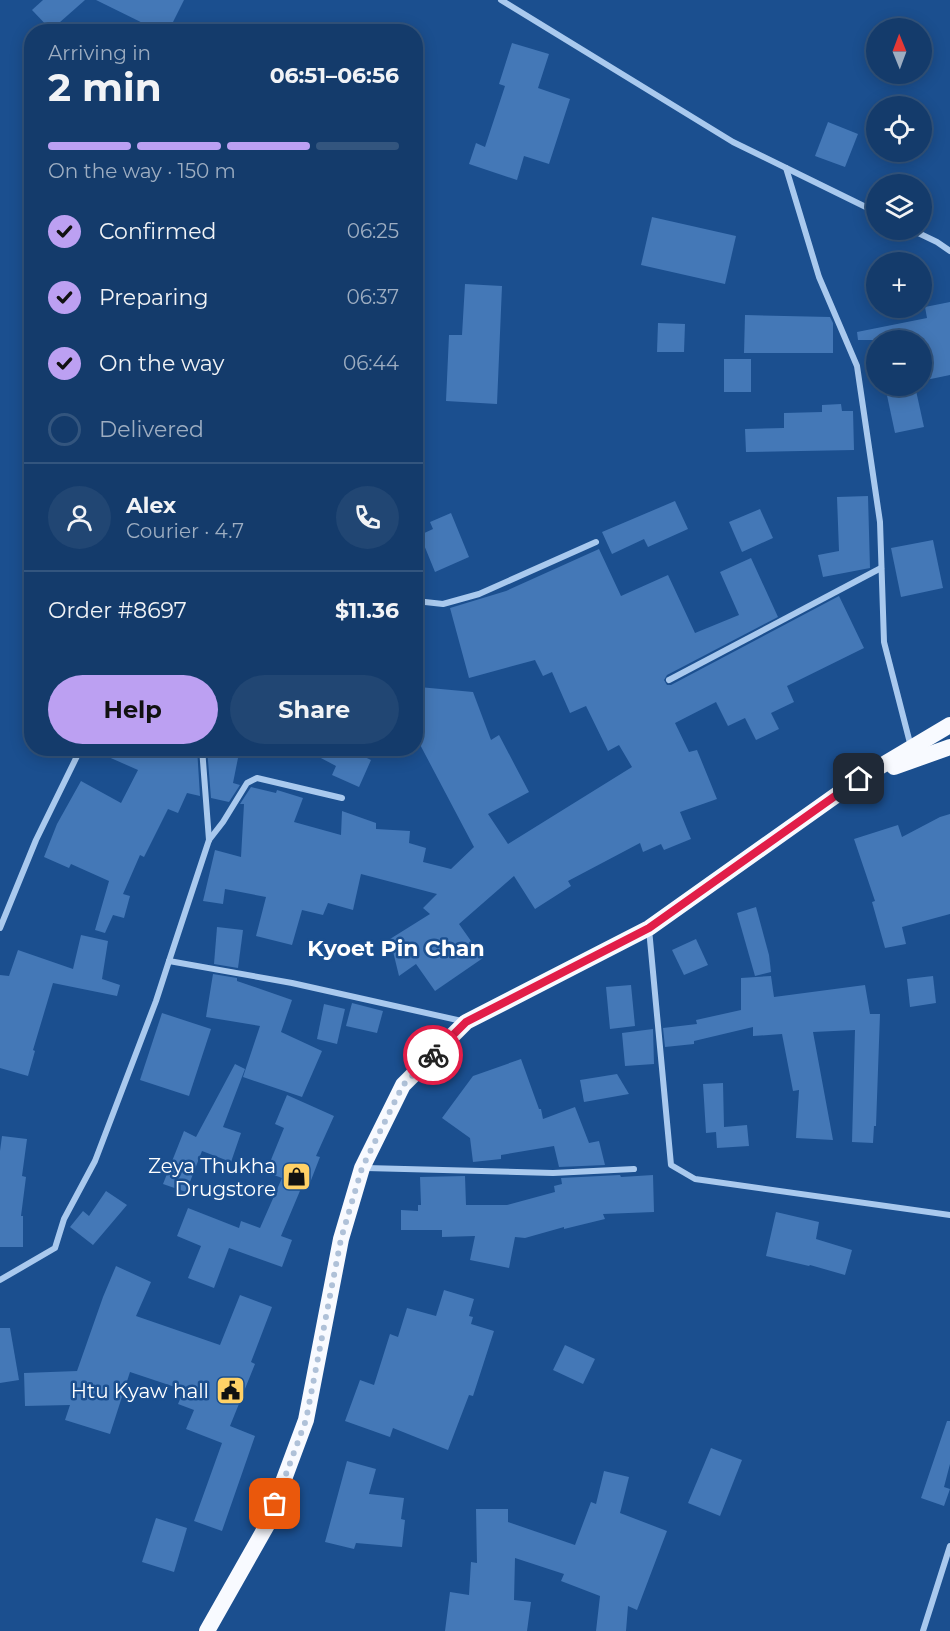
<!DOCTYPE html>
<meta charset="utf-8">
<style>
body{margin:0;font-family:Montserrat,sans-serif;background:#214673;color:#f1f3f6;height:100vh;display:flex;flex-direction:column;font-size:22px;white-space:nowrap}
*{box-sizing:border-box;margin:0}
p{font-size:20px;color:#9dadc1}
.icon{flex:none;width:33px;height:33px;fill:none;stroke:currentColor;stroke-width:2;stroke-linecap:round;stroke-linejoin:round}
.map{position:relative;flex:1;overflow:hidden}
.side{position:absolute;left:24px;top:24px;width:399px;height:732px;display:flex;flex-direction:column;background:#143b6b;border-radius:24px;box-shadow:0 3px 15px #0003,0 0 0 2px #33557e}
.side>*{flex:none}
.needle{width:39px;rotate:359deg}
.buttons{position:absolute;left:866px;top:18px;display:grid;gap:12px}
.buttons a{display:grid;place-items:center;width:66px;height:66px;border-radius:50%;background:#143b6b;box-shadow:0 3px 15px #0003,0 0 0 2px #33557e;font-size:30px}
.pin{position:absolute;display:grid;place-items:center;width:51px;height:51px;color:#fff;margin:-26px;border-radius:12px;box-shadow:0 3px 9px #0006}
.courier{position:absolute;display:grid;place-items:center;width:60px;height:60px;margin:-30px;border:4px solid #e11d48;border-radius:50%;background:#fff;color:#222;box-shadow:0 2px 8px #0007}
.overview em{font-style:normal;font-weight:700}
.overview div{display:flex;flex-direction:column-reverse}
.overview{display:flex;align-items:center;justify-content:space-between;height:102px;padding:0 24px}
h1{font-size:39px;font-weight:700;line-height:45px}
.bar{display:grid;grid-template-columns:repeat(4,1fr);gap:9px 6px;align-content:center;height:72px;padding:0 24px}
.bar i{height:8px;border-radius:4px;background:#33557e}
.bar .current{background:#bca0f2}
.bar p{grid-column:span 4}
.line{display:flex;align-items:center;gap:15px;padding:0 24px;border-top:2px solid #33557e}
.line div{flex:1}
.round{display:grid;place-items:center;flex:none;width:63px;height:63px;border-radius:32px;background:#214673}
ol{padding:0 24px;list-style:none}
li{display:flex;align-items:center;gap:18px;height:66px}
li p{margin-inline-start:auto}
li .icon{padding:6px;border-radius:50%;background:#bca0f2;color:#111;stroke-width:4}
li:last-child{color:#9dadc1}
li i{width:33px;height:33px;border:3px solid #33557e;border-radius:50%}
.primary-button{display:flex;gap:12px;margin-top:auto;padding:12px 24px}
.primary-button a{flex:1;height:69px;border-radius:36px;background:#bca0f2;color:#111;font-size:24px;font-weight:700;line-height:69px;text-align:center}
.primary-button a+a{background:#214673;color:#f1f3f6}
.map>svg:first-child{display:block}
</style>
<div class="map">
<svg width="950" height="1631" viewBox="0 0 950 1631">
<rect width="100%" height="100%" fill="#1b4f8f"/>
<g fill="#4478b7">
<polygon points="43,0 85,0 51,30 32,10"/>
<polygon points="96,0 184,0 168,32 161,32"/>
<polygon points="512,43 549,54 538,88 570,99 549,164 524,156 517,180 469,164 476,143 485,147 505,86 499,84"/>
<polygon points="828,122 858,134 845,167 815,156"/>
<polygon points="652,217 736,236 725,284 641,265"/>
<polygon points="465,284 502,286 497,404 446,401 449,335 462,335"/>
<polygon points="950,302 950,375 921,381 921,340 858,340 857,332 927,318 925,307"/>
<polygon points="745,315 830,317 833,323 833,353 744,353"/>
<polygon points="658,323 685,324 684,352 657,352"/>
<rect x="724" y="359" width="27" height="33"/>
<polygon points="885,386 915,386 924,427 895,433"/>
<polygon points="841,404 842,411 853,411 854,450 746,452 745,429 784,428 784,413 822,412 822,405"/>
<polygon points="868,496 870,568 823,577 818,555 839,551 837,497"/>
<polygon points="675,501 688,529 648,547 644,539 612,554 602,532"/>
<polygon points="760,509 773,538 742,552 729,522"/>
<polygon points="451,513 469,557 435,572 420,535 433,529 430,522"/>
<polygon points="933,540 943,588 901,597 891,548"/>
<polygon points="599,549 621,596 668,575 695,633 739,615 720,572 751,558 778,617 667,675 664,680 667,685 671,685 839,596 864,648 787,686 794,702 771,713 779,729 756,740 745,718 728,726 716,702 675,723 689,752 697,750 717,799 680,812 691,839 664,850 661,844 643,852 640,843 568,881 571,886 535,909 514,876 459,924 483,958 435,991 416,964 399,976 390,939 430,914 423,908 437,894 361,874 353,910 328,903 323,915 302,910 292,945 256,936 266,897 225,889 223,904 203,901 215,850 241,857 244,804 240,804 251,787 276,793 277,790 303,798 294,822 341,835 342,811 376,823 376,829 410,831 409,843 426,848 423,862 451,869 474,847 416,737 419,687 473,692 491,740 499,735 529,792 488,814 508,844 632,767 619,745 608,751 586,706 570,713 552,672 543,676 535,660 469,678 450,608 506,591"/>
<polygon points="88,748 197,748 200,796 187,793 178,813 168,809 144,857 140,855 123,894 130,896 124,918 113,915 105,933 95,930 109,881 71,864 69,868 44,857 57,824 81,781 121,803 138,770"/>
<polygon points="207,748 240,748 233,783 240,785 229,802 211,798"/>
<polygon points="302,748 346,748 371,760 359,787 332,775 336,766"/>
<polygon points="950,814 950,914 902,927 906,944 885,948 872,902 875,901 854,839 898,825 902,837 940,817"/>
<polygon points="756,907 769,955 771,972 755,976 737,913"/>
<polygon points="217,927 243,930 238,968 214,964"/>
<polygon points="81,935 108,941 102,979 120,985 117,996 53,983 33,1050 35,1051 28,1076 0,1068 0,975 9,976 18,950 73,969"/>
<polygon points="696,939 708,965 684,975 672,950"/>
<polygon points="213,974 237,978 237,981 292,1000 281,1032 322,1051 302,1097 243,1077 260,1026 206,1017"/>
<polygon points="771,976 774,997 865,985 870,1014 880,1014 876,1126 874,1126 873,1143 852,1142 855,1030 813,1032 833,1140 796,1138 799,1090 793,1091 782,1034 753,1036 753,1027 694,1041 694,1044 665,1047 663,1028 697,1024 696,1020 741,1010 741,978"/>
<polygon points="933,976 936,1003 910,1007 907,979"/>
<polygon points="631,985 635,1026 610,1029 606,987"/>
<polygon points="352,1003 383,1011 377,1033 346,1026"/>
<polygon points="324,1004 345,1009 337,1044 317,1039"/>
<polygon points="162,1013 211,1029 189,1096 140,1080"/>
<polygon points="653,1029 654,1064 625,1066 622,1033"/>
<polygon points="521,1059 539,1109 541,1109 543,1119 575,1107 589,1143 599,1141 605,1165 559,1167 554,1146 501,1155 501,1159 473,1162 470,1138 442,1118 473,1076"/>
<polygon points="235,1064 245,1069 223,1127 241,1133 231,1162 202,1151 186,1192 163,1184 184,1131 196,1137"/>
<polygon points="617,1074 629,1094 584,1102 580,1080"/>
<polygon points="723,1083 724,1127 747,1125 749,1146 717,1148 716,1132 706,1133 703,1084"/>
<polygon points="287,1095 334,1116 316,1156 320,1157 308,1188 302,1186 281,1236 292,1240 282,1267 229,1248 214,1288 188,1278 201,1246 177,1236 188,1208 239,1228 241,1221 260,1228 282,1178 266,1172 284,1128 275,1124"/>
<polygon points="2,1136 27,1139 22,1176 26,1177 21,1216 23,1216 23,1247 0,1247 0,1151"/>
<polygon points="620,1175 621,1177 653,1175 654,1212 603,1214 605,1219 564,1229 564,1227 525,1238 515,1237 509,1268 470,1260 475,1236 442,1237 442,1230 401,1230 401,1210 418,1211 418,1205 421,1205 420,1177 465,1176 466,1205 507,1205 555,1192 554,1186 562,1184 561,1178"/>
<polygon points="106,1191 127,1205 93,1245 70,1227 83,1211 89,1216"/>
<polygon points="776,1212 819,1222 816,1239 852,1250 845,1275 810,1265 809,1266 766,1256"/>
<polygon points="116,1266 151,1282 136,1316 220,1345 240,1295 272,1307 251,1362 255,1364 230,1426 255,1436 222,1531 194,1521 222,1443 186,1429 194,1410 178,1404 184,1390 130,1372 110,1434 65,1420 70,1405 25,1406 24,1373 77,1371 103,1297"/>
<polygon points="444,1290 474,1299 469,1316 473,1317 471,1324 494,1331 473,1396 469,1395 448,1450 393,1428 390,1437 345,1421 360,1380 374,1385 390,1334 398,1337 407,1308 436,1316"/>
<polygon points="0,1328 10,1328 19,1380 0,1383"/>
<polygon points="565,1345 595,1359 583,1384 553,1370"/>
<polygon points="947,1421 950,1421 950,1464 944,1487 950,1489 944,1506 921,1498"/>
<polygon points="711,1448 742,1460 720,1516 688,1503"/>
<polygon points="347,1461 376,1469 369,1494 404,1498 401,1519 405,1520 402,1547 356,1543 354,1549 325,1542"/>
<polygon points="604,1471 629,1477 620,1513 667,1531 637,1610 628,1606 626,1631 596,1631 600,1596 561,1581 564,1574 515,1558 514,1600 531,1602 527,1631 445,1631 450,1592 469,1595 471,1562 477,1563 476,1509 508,1509 508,1522 575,1545 591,1502 596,1504"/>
<polygon points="156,1518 187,1528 174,1572 142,1562"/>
</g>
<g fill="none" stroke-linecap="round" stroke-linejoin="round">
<g stroke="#a9c9ee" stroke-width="6">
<polyline points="501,0 733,142 876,212"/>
<polyline points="786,168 819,277 857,366 880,522 884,642 911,747"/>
<polyline points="912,230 937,242 950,251"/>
<polyline points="416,601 443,604 479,594 596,542"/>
<polyline points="669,680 881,568"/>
<polyline points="202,748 209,840"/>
<polyline points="0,928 36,840 81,748"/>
<polyline points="649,929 671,1165 695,1179 950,1215"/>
<polyline points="169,961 209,840 223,822 247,783 257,778 342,798"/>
<polyline points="366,1168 553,1173 634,1169"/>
<polyline points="0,1280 55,1248 64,1219 95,1161 156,1001 169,961 292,983 462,1021"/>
<polyline points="923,1631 950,1546"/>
</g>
<g stroke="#f8faff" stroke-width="16">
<polyline points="894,767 950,747"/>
<polyline points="207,1631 267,1525 306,1420 341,1239 362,1168 403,1085 466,1022 649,928 859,779 950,725"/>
</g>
</g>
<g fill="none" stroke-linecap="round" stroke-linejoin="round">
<polyline stroke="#afc1d8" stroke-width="6" stroke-dasharray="0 10.8" points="275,1504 306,1420 341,1239 362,1168 403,1085 433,1055"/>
<polyline stroke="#e11d48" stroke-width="8" points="433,1055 466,1022 649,928 859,779"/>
</g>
<defs>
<symbol id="shop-square" viewBox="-11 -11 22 22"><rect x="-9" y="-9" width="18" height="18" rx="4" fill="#ffd166" stroke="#1b4f8f"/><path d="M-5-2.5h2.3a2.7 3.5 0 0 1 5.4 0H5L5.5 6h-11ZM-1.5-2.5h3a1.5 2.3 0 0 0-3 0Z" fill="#111"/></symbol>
<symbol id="civic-square" viewBox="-11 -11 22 22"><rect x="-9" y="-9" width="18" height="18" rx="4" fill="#ffd166" stroke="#1b4f8f"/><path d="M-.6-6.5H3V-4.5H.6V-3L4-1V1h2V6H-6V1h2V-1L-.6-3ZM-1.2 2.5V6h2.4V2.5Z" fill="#111"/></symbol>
</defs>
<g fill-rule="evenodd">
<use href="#shop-square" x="280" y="1160" width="33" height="33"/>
<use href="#civic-square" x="214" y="1374" width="33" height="33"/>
</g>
<g text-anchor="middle" stroke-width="5" stroke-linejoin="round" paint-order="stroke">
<g font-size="20" fill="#fff" stroke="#1b4f8f" text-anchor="end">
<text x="276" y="1173">Zeya Thukha<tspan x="276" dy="23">Drugstore</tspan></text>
<text x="209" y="1398">Htu Kyaw hall</text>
</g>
<g font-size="22" font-weight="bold" fill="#fff" stroke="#1b4f8f">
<text x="396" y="956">Kyoet Pin Chan</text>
</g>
</g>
</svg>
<div class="buttons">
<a><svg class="needle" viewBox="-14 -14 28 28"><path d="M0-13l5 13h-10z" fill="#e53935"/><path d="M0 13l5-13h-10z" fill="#9dadc1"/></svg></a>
<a><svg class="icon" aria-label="locate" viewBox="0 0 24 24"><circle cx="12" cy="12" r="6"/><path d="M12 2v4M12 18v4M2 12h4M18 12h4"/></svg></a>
<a><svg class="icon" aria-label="layers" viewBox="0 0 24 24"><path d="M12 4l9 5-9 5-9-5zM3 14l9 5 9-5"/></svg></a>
<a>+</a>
<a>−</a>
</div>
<div class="pin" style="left:275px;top:1504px;background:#ea580c"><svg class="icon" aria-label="bag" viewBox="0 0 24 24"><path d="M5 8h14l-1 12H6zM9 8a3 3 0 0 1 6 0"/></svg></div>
<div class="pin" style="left:859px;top:779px;background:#1f2937"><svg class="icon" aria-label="home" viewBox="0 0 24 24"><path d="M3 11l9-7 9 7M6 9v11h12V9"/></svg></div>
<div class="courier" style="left:433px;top:1055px"><svg class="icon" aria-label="bike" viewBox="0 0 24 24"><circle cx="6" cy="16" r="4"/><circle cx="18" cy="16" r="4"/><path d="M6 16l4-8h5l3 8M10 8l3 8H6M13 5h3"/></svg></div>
<section class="side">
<div class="overview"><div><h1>2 min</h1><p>Arriving in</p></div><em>06:51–06:56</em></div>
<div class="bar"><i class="current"></i><i class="current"></i><i class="current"></i><i></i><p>On the way · 150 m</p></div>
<ol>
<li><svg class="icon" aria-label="check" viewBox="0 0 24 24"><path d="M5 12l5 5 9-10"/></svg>Confirmed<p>06:25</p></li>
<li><svg class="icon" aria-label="check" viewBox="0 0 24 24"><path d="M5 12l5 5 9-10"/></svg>Preparing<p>06:37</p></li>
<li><svg class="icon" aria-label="check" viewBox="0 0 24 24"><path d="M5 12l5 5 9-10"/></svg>On the way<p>06:44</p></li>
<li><i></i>Delivered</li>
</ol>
<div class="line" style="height:108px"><a class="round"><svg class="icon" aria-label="person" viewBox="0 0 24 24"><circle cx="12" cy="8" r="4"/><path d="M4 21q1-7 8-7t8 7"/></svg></a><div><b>Alex</b><p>Courier · 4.7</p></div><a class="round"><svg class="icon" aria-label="phone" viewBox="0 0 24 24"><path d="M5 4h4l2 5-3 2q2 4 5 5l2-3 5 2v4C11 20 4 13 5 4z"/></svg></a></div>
<div class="line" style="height:78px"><div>Order #8697</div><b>$11.36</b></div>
<div class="primary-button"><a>Help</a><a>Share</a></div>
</section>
</div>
